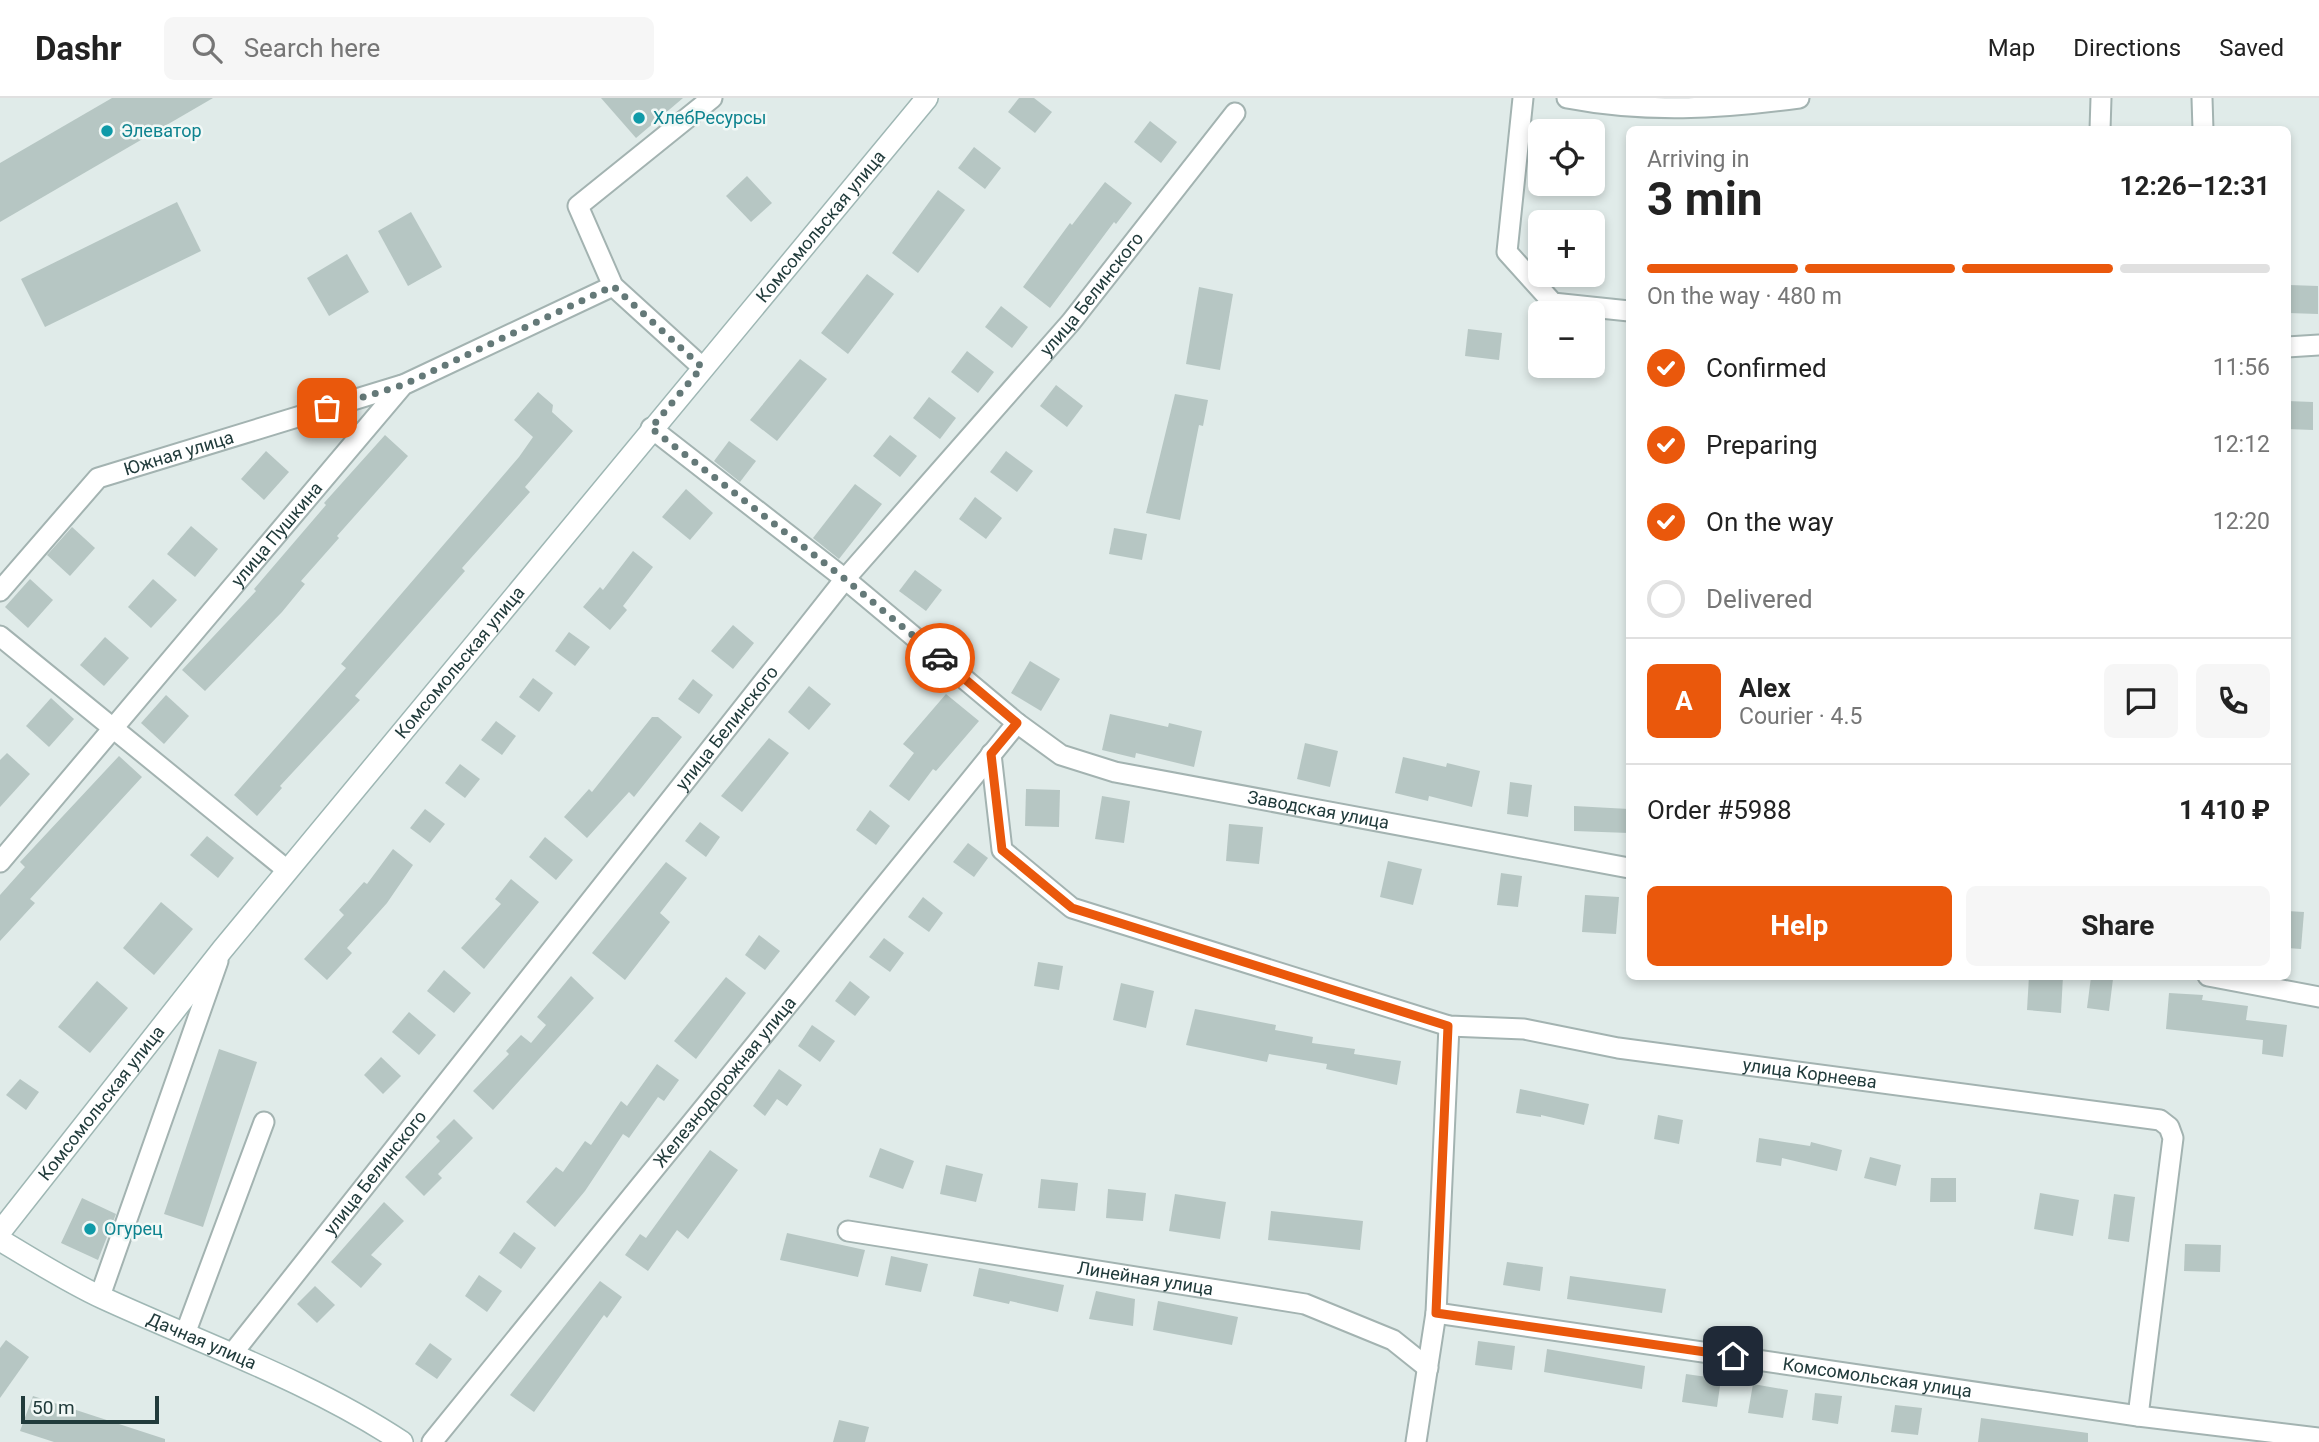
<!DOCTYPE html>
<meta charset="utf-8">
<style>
body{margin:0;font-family:Roboto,sans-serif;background:#f6f6f6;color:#222;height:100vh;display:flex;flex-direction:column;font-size:26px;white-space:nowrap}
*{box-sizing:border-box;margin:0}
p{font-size:23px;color:#767676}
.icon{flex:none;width:38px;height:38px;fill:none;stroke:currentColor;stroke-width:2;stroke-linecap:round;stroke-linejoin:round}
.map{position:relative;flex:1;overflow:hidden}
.drawer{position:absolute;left:1626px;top:28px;width:665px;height:854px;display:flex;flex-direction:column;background:#fff;border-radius:10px;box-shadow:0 4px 10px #0003}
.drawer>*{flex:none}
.tools{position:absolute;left:1528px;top:21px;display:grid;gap:14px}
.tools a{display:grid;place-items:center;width:77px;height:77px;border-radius:10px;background:#fff;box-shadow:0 4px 10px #0003;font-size:35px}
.scale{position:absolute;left:21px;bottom:18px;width:138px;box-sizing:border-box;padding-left:7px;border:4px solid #213b3b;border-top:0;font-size:19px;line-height:24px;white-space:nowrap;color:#213b3b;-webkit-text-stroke:5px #f1f8f6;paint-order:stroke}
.pin{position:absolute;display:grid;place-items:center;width:60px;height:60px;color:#fff;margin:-30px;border-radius:14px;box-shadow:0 4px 10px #0006}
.courier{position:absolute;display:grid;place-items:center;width:70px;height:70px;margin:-35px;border:5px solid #ea580c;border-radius:50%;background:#fff;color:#222;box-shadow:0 2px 9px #0007}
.headline em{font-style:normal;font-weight:700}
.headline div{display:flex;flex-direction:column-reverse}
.headline{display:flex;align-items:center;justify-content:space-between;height:119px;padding:0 21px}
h1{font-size:46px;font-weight:700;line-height:52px}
.bar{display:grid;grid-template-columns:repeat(4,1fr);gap:10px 7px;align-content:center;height:84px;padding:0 21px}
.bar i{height:9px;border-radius:5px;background:#e0e0e0}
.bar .current{background:#ea580c}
.bar p{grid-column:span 4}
.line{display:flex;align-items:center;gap:18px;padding:0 21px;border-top:2px solid #e0e0e0}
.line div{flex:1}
.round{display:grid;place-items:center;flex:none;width:74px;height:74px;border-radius:10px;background:#f6f6f6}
ol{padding:0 21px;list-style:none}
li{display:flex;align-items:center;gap:21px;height:77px}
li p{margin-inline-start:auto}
li .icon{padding:7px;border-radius:50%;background:#ea580c;color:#fff;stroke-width:4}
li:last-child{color:#767676}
li i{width:38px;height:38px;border:4px solid #e0e0e0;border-radius:50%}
.primary-button{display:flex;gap:14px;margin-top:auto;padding:14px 21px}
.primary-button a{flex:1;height:80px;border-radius:10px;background:#ea580c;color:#fff;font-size:28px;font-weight:700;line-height:80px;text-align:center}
.primary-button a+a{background:#f6f6f6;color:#222}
header{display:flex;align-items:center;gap:42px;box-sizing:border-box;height:98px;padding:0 35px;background:#fff;border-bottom:2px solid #e0e0e0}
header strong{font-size:33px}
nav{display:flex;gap:38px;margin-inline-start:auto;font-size:24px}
.search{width:490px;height:63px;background:#f6f6f6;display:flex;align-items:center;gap:18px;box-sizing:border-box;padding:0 24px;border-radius:10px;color:#767676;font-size:26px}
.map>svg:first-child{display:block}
</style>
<header>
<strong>Dashr</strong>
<div class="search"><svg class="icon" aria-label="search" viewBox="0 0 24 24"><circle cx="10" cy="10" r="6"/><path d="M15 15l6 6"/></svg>Search here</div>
<nav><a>Map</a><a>Directions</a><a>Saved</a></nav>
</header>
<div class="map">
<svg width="2319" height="1344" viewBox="0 0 2319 1344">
<rect width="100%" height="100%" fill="#e0ebe9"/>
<g fill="#b6c6c3">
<polygon points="112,0 213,0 0,124 0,65"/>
<polygon points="601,0 683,0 636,40"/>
<polygon points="1019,0 1034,0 1052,14 1035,35 1008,14"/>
<polygon points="1150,23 1177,44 1161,65 1134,44"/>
<polygon points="974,49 1001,70 985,91 958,70"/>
<polygon points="747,78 772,105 751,124 726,98"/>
<polygon points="1105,84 1132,105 1116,126 1114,124 1050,210 1023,189 1070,125 1072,127"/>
<polygon points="938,92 965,112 918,175 892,155"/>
<polygon points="177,104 201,153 45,229 21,181"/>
<polygon points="411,114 442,169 408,188 378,133"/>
<polygon points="347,156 369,194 329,218 307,180"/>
<polygon points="867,176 894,196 848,256 821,235"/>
<polygon points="2289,187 2318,188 2318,216 2288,215"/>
<polygon points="1199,189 1233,196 1220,272 1186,266"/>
<polygon points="1001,208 1028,229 1012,250 985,229"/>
<polygon points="1468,231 1502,235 1499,262 1465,258"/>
<polygon points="967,253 994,274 978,295 951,274"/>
<polygon points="800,261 827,281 777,343 750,322"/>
<polygon points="1056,287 1083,308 1067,329 1040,308"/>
<polygon points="538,294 553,307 552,314 573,333 525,389 530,394 462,470 465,473 355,598 360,602 280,688 282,690 257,718 234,697 346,570 341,566 519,359 533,339 514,322"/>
<polygon points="1175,296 1208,302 1203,328 1199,327 1180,422 1146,415"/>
<polygon points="929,299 956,320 940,341 913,320"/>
<polygon points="2287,303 2313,304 2313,332 2287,331"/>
<polygon points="385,337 408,358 337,438 339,440 301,483 305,486 282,514 205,593 182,572 256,493 254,491 326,407 324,405"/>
<polygon points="890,337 917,358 900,379 873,358"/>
<polygon points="729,343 756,363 740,384 714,363"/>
<polygon points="266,353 289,374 264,402 241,381"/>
<polygon points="1006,353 1033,373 1017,394 990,374"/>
<polygon points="855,386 882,406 839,461 813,440"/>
<polygon points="686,391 713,415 690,442 662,419"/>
<polygon points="975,399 1002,420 986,441 959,421"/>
<polygon points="191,428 218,451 195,479 167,456"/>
<polygon points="72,429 95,450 70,478 47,457"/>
<polygon points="1114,430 1147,436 1142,462 1109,456"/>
<polygon points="633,453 653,469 623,508 627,512 610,532 583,509 600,489 603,492"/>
<polygon points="915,472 942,492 926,513 899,493"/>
<polygon points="30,481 53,502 28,530 5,509"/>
<polygon points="153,481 177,502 151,530 128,509"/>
<polygon points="733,527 754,545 733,571 711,553"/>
<polygon points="569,534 590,549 575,568 555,553"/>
<polygon points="105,539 129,560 104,588 80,567"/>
<polygon points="1030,563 1060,581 1041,613 1011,595"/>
<polygon points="533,580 553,595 539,614 519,599"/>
<polygon points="693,581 713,597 699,616 678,601"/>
<polygon points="809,588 831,606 809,632 788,614"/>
<polygon points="946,596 979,623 936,673 933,671 909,703 889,688 914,655 903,646"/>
<polygon points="166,597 189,618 164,646 141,625"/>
<polygon points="51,600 74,621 49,649 26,628"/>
<polygon points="1110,616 1168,629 1169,625 1202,633 1194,669 1136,655 1135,660 1102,652"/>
<polygon points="652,619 658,619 682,639 634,699 629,694 587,740 564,719 589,691 592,694"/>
<polygon points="496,623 516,638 502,657 481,642"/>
<polygon points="769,640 789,655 742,714 721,698"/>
<polygon points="1305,645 1338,653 1330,689 1297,681"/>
<polygon points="7,655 30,676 0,709 0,662"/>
<polygon points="119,658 142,679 30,801 35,805 0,843 0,797 25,769 20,764"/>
<polygon points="1403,659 1446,669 1447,665 1480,673 1472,709 1429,698 1428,703 1395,695"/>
<polygon points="460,666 480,681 465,700 445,685"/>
<polygon points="1510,684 1532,687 1528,719 1507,716"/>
<polygon points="1026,691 1060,692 1059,729 1025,728"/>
<polygon points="1102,698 1130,703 1124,745 1095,741"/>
<polygon points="1574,708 1629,711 1629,735 1574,733"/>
<polygon points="425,711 445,726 430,745 410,730"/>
<polygon points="870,712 890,728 876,747 856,732"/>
<polygon points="700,724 720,739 706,759 685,743"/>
<polygon points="1229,726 1263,729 1259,766 1226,763"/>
<polygon points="207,738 234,760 218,780 190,757"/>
<polygon points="545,739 573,762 556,782 529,759"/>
<polygon points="968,745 988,760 974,779 953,764"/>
<polygon points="393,751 413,767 387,805 347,850 352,855 327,882 304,861 344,817 339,812 364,784 367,786"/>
<polygon points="1388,763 1422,771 1413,807 1380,799"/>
<polygon points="666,764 687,780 660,815 670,824 625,882 592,855"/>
<polygon points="1501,775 1522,778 1518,809 1497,807"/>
<polygon points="511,781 539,804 484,871 461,850 501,806 495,801"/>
<polygon points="1585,797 1619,799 1616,836 1582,834"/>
<polygon points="923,799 943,815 929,834 908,819"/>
<polygon points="161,804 193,831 154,877 123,850"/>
<polygon points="2287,813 2304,814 2301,851 2287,850"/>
<polygon points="759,837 780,853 765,872 745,857"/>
<polygon points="884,840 904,855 890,874 869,859"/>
<polygon points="1038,864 1063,868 1059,892 1034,888"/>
<polygon points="444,872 471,895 454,915 427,893"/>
<polygon points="571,878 594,900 493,1012 473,993 509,956 506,953 521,937 531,945 546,927 537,919"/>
<polygon points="2029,878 2063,878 2061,915 2027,912"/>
<polygon points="726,879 746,895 696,961 674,943"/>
<polygon points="2091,879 2113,881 2109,913 2087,910"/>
<polygon points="97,883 128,910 90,955 58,929"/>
<polygon points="850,883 870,899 855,918 835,903"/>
<polygon points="1121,885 1154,893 1146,930 1113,922"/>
<polygon points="2169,895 2203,897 2202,902 2248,908 2246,922 2287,927 2283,959 2262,956 2263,942 2166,931"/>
<polygon points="1195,911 1276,927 1275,932 1313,939 1312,945 1355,951 1354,956 1401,963 1397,987 1326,971 1327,966 1269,956 1267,964 1186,947"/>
<polygon points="409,914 436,937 419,957 392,934"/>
<polygon points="812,927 835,943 820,964 798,948"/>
<polygon points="219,951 257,964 203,1129 164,1116"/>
<polygon points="381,959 401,978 383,996 364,977"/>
<polygon points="657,966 679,982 664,1003 658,999 629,1040 623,1036 585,1093 555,1129 526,1104 556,1069 563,1074 585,1043 591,1047 621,1003 627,1008"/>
<polygon points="779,971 802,987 787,1008 777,1001 765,1018 753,1008"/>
<polygon points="20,981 39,994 26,1012 6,997"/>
<polygon points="1520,991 1589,1006 1584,1027 1541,1017 1541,1019 1516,1015"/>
<polygon points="1658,1017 1683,1022 1679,1046 1654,1041"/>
<polygon points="454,1021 473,1040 438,1076 442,1080 424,1098 405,1079 440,1043 436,1039"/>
<polygon points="1759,1040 1810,1048 1811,1044 1842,1052 1837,1073 1782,1060 1781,1068 1756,1064"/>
<polygon points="880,1050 914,1063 903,1091 869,1079"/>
<polygon points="710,1052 738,1072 688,1141 677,1132 648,1173 625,1157 640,1136 646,1140"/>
<polygon points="1870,1059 1901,1067 1896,1088 1864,1080"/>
<polygon points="946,1067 983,1076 976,1104 940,1096"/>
<polygon points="1931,1080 1956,1080 1956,1104 1930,1104"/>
<polygon points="1041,1081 1078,1085 1075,1113 1038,1110"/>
<polygon points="1108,1091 1146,1095 1143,1123 1106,1120"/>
<polygon points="2040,1095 2079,1102 2073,1138 2034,1131"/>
<polygon points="1175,1096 1226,1104 1220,1141 1169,1133"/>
<polygon points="2114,1096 2135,1099 2129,1144 2108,1141"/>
<polygon points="82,1100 116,1116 98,1162 61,1145"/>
<polygon points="384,1104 404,1123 371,1157 382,1166 361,1190 331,1164"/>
<polygon points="1271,1113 1363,1123 1360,1152 1268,1142"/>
<polygon points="514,1134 536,1150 521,1171 499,1155"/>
<polygon points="787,1135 865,1152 858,1179 780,1162"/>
<polygon points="2185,1146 2221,1147 2220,1174 2184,1173"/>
<polygon points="891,1158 928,1166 921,1194 885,1187"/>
<polygon points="1507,1164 1543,1169 1540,1193 1503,1187"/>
<polygon points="979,1170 1064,1187 1058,1214 1010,1203 1009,1206 973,1198"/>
<polygon points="479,1177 502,1193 487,1214 465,1198"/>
<polygon points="1570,1178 1666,1191 1662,1215 1567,1201"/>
<polygon points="600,1183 622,1199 607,1220 604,1217 534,1314 510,1297"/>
<polygon points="315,1188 335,1207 317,1225 297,1206"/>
<polygon points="1096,1193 1135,1201 1133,1228 1089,1221"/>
<polygon points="1158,1203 1238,1219 1232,1247 1153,1232"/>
<polygon points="6,1242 29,1259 0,1300 0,1250"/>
<polygon points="1478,1243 1515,1248 1512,1272 1475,1267"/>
<polygon points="430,1245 452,1261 437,1281 415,1266"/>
<polygon points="1547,1251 1645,1268 1642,1291 1544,1274"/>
<polygon points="1686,1276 1721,1281 1717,1309 1682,1304"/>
<polygon points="1753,1286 1788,1292 1783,1320 1748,1315"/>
<polygon points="1815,1295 1842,1298 1838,1326 1812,1322"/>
<polygon points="33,1298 165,1341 165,1344 54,1344 20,1333"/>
<polygon points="1895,1307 1922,1310 1918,1337 1891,1334"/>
<polygon points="1981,1320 2088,1335 2088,1344 1978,1344"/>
<polygon points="839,1322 869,1329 865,1344 833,1344"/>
</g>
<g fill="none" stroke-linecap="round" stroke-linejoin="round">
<defs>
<g id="street">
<polyline points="1523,0 1507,154 1553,205 1629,213"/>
<path d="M1567,0C1645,15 1721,11 1799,0"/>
<polyline points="2202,0 2203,32"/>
<polyline points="2100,32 2101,0"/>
<polyline points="2287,249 2319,247"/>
<polyline points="702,269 613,188 578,108 712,0"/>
<path id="s1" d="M651,330L845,481L1017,625L1061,657L1115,674L1629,770"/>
<path id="s2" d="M0,493L98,380L402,287"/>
<polyline points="0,538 287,772"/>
<path id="s3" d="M991,656L1002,752L1072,810L1449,928L1524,931L1618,950L2160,1022L2169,1029L2173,1040L2138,1318"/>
<path id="s4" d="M0,764L403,287L613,188"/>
<polyline points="2208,878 2319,899"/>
<path id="s5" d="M848,1133L1305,1206L1393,1242L1428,1270"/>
<polyline points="100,1198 218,863"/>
<path id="s6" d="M1436,1215L2138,1318L2319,1340"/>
<polyline points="185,1236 264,1024"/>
<path id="s7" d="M232,1256L845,481L1071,224L1235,15"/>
<path id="s8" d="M432,1344L1017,625"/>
<polyline points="1416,1344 1436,1215 1449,928"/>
</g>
<g id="secondary">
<path id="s9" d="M0,1134L222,852L927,0"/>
<path id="s10" d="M0,1142C34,1162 68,1184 103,1200C203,1246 310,1283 402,1344"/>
</g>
</defs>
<use href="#street" stroke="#a3b3b1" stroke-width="23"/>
<use href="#secondary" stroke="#9fb7b4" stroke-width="24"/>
<use href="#street" stroke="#fff" stroke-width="19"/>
<use href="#secondary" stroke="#fff" stroke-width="21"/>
</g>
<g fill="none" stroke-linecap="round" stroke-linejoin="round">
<polyline stroke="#647978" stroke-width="7" stroke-dasharray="0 12.6" points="327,310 403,287 613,188 702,269 651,330 845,481 940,560"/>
<polyline stroke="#ea580c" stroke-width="9" points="940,560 1017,625 991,656 1002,752 1072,810 1448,928 1436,1215 1733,1258"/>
</g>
<g fill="#0f9aa8" stroke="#f1f8f6" stroke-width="2.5">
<circle cx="639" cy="20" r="7"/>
<circle cx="107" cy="33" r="7"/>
<circle cx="90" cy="1131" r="7"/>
</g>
<g text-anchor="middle" stroke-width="5" stroke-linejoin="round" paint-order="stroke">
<g font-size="18" fill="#0d838f" stroke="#f1f8f6" text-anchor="start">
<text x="653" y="26">ХлебРесурсы</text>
<text x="121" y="39">Элеватор</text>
<text x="104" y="1137">Огурец</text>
</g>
<g font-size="18" fill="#213b3b" stroke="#f1f8f6">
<text dy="6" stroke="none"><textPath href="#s9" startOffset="1298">Комсомольская улица</textPath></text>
<text dy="6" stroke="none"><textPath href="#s7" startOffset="1365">улица Белинского</textPath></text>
<text dy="6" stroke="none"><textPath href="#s2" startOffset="234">Южная улица</textPath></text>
<text dy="6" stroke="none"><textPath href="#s4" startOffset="429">улица Пушкина</textPath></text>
<text dy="6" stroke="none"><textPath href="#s9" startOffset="732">Комсомольская улица</textPath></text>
<text dy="6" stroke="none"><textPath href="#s7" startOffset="798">улица Белинского</textPath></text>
<text dy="6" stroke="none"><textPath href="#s1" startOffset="788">Заводская улица</textPath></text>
<text dy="6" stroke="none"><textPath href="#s3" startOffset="947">улица Корнеева</textPath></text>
<text dy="6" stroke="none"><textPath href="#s8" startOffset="464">Железнодорожная улица</textPath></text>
<text dy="6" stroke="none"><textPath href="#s9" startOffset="164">Комсомольская улица</textPath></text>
<text dy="6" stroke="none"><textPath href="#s7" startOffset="231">улица Белинского</textPath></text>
<text dy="6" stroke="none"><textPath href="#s5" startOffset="301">Линейная улица</textPath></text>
<text dy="6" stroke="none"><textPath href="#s10" startOffset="226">Дачная улица</textPath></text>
<text dy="6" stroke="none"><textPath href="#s6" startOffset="446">Комсомольская улица</textPath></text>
</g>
</g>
</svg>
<div class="tools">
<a><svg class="icon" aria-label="locate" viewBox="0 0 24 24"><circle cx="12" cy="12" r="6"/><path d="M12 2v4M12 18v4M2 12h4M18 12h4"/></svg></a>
<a>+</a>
<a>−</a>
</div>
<div class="scale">50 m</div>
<div class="pin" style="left:327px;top:310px;background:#ea580c"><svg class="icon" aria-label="bag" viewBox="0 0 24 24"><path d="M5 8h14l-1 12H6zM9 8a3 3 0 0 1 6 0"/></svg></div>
<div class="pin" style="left:1733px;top:1258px;background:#1f2937"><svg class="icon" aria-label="home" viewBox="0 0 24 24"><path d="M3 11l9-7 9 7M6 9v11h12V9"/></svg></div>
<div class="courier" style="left:940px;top:560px"><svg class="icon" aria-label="car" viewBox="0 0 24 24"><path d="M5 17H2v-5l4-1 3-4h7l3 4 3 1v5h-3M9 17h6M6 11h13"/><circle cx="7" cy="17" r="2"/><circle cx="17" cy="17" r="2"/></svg></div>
<section class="drawer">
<div class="headline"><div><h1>3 min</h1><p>Arriving in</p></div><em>12:26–12:31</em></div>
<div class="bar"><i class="current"></i><i class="current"></i><i class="current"></i><i></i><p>On the way · 480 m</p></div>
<ol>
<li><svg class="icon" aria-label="check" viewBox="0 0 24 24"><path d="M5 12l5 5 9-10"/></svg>Confirmed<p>11:56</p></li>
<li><svg class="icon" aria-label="check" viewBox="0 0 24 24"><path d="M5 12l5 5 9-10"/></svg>Preparing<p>12:12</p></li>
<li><svg class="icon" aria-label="check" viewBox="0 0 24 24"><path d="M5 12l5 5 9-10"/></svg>On the way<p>12:20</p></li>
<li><i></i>Delivered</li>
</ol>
<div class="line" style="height:126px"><b class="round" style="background:#ea580c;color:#fff">A</b><div><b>Alex</b><p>Courier · 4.5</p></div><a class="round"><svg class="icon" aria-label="chat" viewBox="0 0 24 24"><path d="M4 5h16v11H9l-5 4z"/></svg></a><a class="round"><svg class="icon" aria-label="phone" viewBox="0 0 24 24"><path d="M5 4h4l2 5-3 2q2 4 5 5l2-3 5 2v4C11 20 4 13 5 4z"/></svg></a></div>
<div class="line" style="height:91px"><div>Order #5988</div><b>1 410 ₽</b></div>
<div class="primary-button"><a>Help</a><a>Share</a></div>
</section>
</div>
